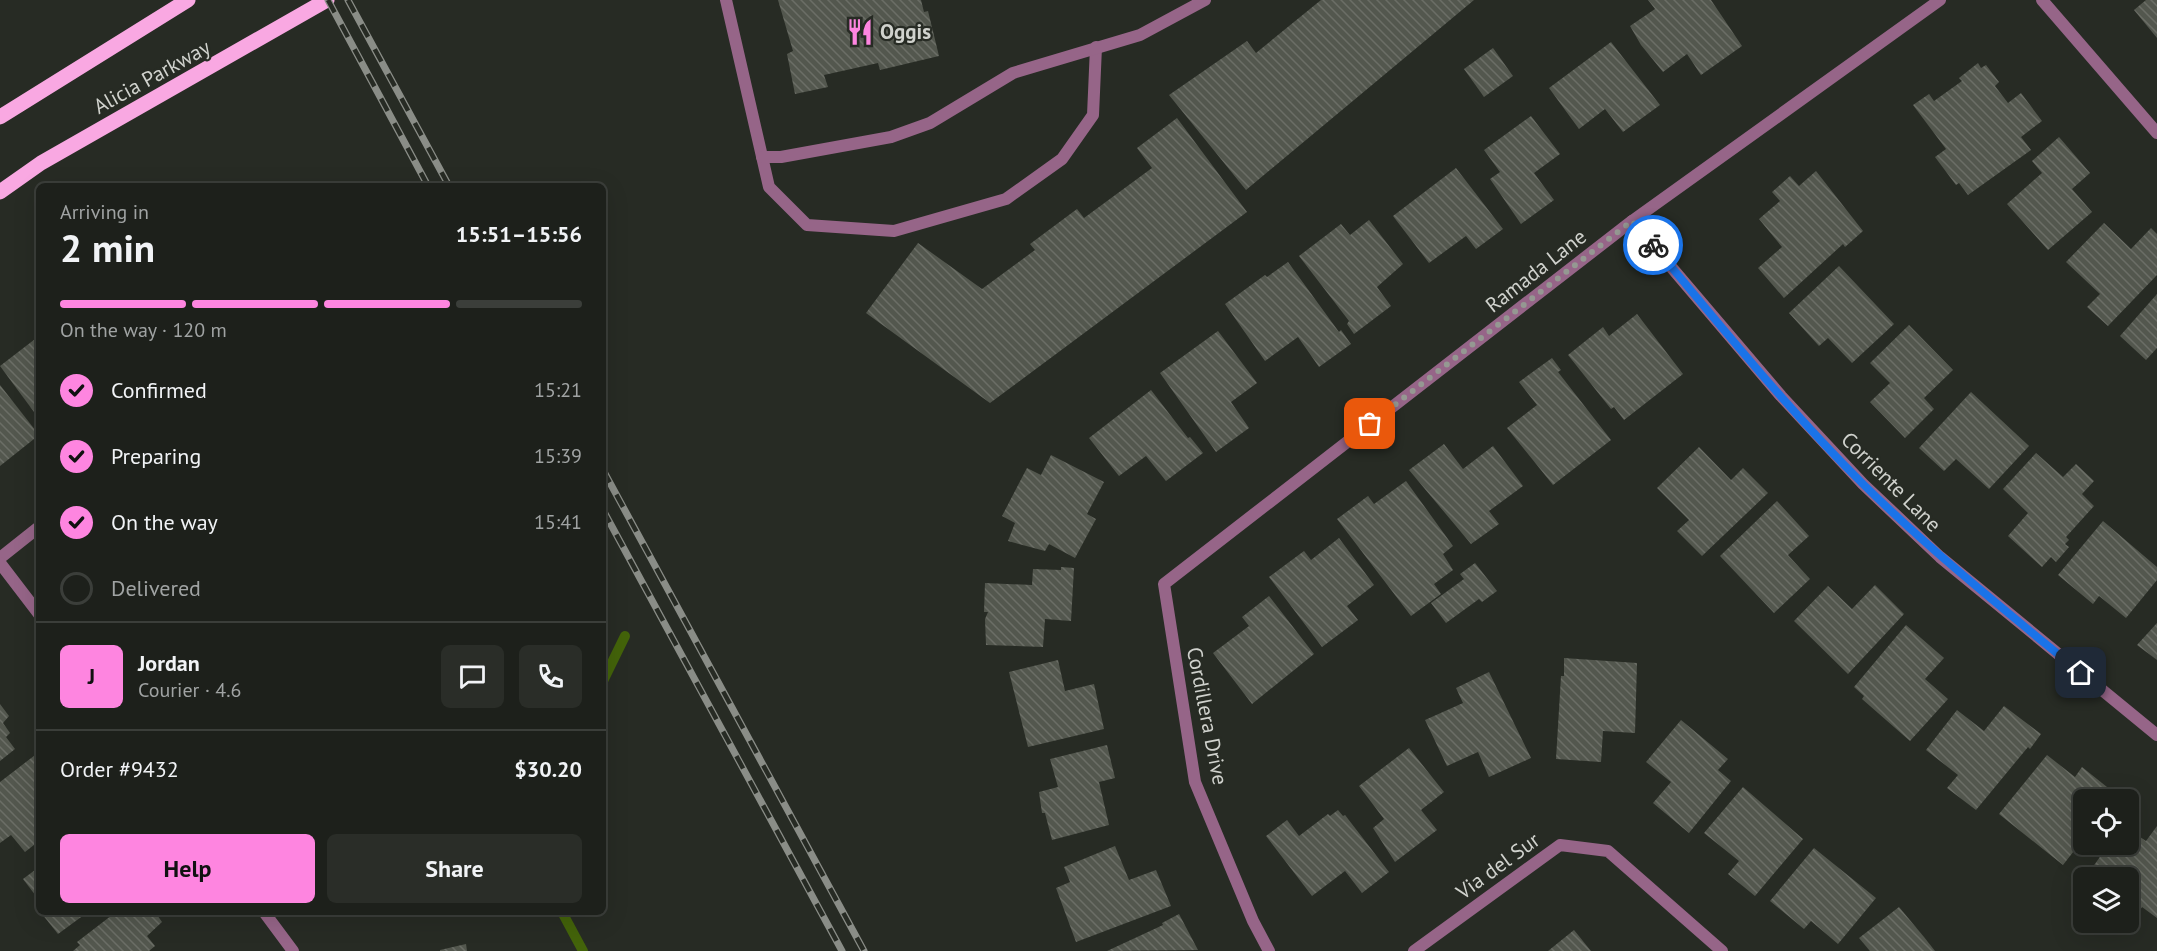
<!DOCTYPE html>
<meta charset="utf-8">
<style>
body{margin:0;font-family:"PT Sans",sans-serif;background:#2a2d28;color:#f1f3f6;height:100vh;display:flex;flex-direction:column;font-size:22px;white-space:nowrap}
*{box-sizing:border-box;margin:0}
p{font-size:20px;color:#a0a3a3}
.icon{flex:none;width:33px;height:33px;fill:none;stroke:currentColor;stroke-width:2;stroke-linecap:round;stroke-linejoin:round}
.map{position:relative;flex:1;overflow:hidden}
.sheet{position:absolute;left:36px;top:183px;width:570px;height:732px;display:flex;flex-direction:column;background:#1d201b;border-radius:9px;box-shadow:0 6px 24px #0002,0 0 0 2px #3b3e3a}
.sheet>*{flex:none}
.tools{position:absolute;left:2073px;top:789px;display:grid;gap:12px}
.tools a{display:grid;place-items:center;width:66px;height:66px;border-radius:9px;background:#1d201b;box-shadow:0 6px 24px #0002,0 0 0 2px #3b3e3a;font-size:30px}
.pin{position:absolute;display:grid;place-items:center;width:51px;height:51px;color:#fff;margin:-26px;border-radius:12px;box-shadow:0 3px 9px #0006}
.courier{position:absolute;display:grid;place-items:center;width:60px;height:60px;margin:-30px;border:4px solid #1a73e8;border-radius:50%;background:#fff;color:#222;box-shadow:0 2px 8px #0007}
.headline em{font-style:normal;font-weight:700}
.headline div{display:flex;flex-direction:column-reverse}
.headline{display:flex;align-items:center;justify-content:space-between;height:102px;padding:0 24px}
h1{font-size:39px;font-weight:700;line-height:45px}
.bar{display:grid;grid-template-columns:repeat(4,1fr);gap:9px 6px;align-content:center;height:72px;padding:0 24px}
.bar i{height:8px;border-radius:4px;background:#3b3e3a}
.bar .current{background:#fe85e0}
.bar p{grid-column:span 4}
.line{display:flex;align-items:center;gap:15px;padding:0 24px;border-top:2px solid #3b3e3a}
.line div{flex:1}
.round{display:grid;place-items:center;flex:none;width:63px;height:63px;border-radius:9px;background:#2a2d28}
ol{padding:0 24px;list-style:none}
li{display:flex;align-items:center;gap:18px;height:66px}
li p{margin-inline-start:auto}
li .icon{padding:6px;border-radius:50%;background:#fe85e0;color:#111;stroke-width:4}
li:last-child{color:#a0a3a3}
li i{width:33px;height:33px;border:3px solid #3b3e3a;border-radius:50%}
.button{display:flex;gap:12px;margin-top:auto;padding:12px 24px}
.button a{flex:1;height:69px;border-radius:9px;background:#fe85e0;color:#111;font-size:24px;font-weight:700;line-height:69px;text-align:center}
.button a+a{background:#2a2d28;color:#f1f3f6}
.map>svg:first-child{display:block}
</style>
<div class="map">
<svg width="2157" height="951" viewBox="0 0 2157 951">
<defs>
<pattern id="building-back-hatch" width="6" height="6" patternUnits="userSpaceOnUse" patternTransform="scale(1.5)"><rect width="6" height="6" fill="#53574e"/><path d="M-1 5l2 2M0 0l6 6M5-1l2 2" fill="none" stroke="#6b6e66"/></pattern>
</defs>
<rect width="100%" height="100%" fill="#272b24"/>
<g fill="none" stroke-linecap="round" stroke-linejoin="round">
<g stroke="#43630a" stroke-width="10">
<polyline points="603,681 625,636"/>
<polyline points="562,912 583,951"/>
</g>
</g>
<g fill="url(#building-back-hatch)">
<polygon points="778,0 921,0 924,12 928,11 939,56 880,70 878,63 824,75 828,87 795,94 787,54 793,51"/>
<polygon points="1321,0 1474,0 1246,190 1169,95 1247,41 1256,53"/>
<polygon points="1648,0 1711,0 1742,46 1701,75 1687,54 1663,72 1641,45 1630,26 1655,9"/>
<polygon points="2146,0 2157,0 2157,38 2134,10"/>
<polygon points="1611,42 1660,105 1623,132 1605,109 1579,129 1549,88"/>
<polygon points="1493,48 1513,76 1484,97 1464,69"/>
<polygon points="1978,63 1981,68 1986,65 1999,82 1995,86 2008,103 2021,93 2042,121 2021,137 2031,150 1968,195 1959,183 1956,185 1935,157 1946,149 1913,105 1929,94 1934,101 1962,81 1959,78"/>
<polygon points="1531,116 1560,154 1534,173 1554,200 1521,224 1490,179 1500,172 1484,150"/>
<polygon points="1177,118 1247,212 990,403 866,313 918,243 982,289 1035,250 1030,244 1077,209 1084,218 1152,168 1137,148"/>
<polygon points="2059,137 2090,173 2072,189 2092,212 2048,250 2007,204 2042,173 2032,161"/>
<polygon points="1456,168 1503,229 1476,249 1466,236 1429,263 1393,216"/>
<polygon points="1816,171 1863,231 1845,247 1843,244 1784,298 1758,268 1782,247 1759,219 1780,201 1772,192 1790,176 1799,186"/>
<polygon points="1369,220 1403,264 1377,287 1391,306 1354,334 1347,324 1349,321 1299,256 1341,224 1350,235"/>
<polygon points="2104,223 2131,249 2151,228 2157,234 2157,275 2108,326 2087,307 2100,294 2066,262"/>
<polygon points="1288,262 1339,332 1341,330 1351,344 1319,367 1298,337 1265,361 1225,304 1265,275 1267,277"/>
<polygon points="1839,266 1894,324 1852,363 1828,338 1819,346 1789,313"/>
<polygon points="2157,294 2157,348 2146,360 2120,336"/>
<polygon points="1637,314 1683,374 1624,420 1614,407 1611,409 1568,355 1603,327 1609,336"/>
<polygon points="1909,325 1953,370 1924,398 1934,409 1905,438 1870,402 1890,383 1870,363"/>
<polygon points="1218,331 1257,383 1231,402 1249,428 1216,452 1160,373"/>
<polygon points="39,336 39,415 37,416 0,366"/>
<polygon points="1552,358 1561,370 1558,372 1611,440 1553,485 1507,428 1537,405 1519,382"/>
<polygon points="0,385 39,435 0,466"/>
<polygon points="1151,390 1188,438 1190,437 1203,453 1166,481 1146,456 1119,476 1089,438"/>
<polygon points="1971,392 2029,446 1989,489 1956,459 1944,471 1919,448"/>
<polygon points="1444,444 1463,469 1493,446 1523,486 1489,511 1499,524 1471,544 1409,470"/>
<polygon points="1699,447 1731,480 1743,468 1768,493 1702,556 1677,531 1689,520 1657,488"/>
<polygon points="2036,453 2063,477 2076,464 2094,481 2082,494 2094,506 2066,537 2069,540 2065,544 2069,547 2056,562 2051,557 2042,567 2008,536 2028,513 2003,489"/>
<polygon points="1051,455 1104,482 1087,514 1096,519 1075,558 1049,544 1045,551 1008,541 1015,523 1002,516 1027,468 1041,475"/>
<polygon points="1406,481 1453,546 1443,554 1453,570 1434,584 1441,594 1411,616 1337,519 1368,496 1374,504"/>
<polygon points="1777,501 1809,536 1788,555 1810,579 1774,613 1720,556"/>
<polygon points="2103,521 2157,567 2157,580 2126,618 2099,596 2093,604 2058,575"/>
<polygon points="1339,538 1374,585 1347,606 1358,620 1322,647 1269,577 1304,551 1311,560"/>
<polygon points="1475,563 1497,591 1482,602 1479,599 1446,623 1431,603 1464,579 1460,574"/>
<polygon points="1061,567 1074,568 1071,621 1045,619 1043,647 986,645 985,619 988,612 984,612 985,583 1032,585 1033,569 1061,570"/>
<polygon points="1875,585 1904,614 1848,674 1794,621 1828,586 1852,609"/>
<polygon points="1269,596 1314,654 1252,704 1213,653 1249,626 1242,617"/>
<polygon points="2157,623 2157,660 2137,645"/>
<polygon points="1906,625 1944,658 1925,679 1948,699 1910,741 1862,699 1864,696 1854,687"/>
<polygon points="1564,658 1637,663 1635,733 1603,731 1601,762 1556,759 1561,676 1564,676"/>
<polygon points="1058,660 1065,691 1094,684 1104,729 1028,747 1009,672"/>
<polygon points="1489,672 1531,758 1489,777 1478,752 1447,766 1425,720 1463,703 1456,688"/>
<polygon points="0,704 9,716 3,723 10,733 6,737 15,749 0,761"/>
<polygon points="2004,706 2041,734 2030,749 2028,747 1976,810 1947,788 1958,775 1926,750 1957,710 1984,731"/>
<polygon points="1681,720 1728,759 1718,770 1731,781 1689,833 1653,803 1671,782 1646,762"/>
<polygon points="1107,745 1115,778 1099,782 1109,825 1052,840 1045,813 1042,813 1039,792 1058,787 1050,759"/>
<polygon points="1409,748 1444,792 1421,810 1437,830 1395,862 1373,828 1384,819 1359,786"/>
<polygon points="39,752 39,841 25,852 11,835 0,843 0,782"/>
<polygon points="2047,755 2075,777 2082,767 2117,795 2113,800 2084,800 2084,838 2063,865 1999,814"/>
<polygon points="1743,787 1803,839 1755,896 1728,874 1739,861 1704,833"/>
<polygon points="1338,810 1343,816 1345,815 1389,872 1362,893 1345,871 1312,896 1266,836 1287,820 1299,836 1328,814 1330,816"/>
<polygon points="2157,826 2157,918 2142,907 2131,922 2128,920 2128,878 2100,878 2090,871 2109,844 2128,844 2128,829 2146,841"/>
<polygon points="1115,846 1129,880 1156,870 1171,906 1076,942 1056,888 1070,882 1064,867"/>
<polygon points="1814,848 1876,898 1838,944 1811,921 1804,929 1770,901"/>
<polygon points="39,867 39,900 23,879"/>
<polygon points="1899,907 1924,937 1935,951 1870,951 1859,938"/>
<polygon points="45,912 88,912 58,934 42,914"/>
<polygon points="116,912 155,912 162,922 147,936 155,946 149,951 73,951 80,945 77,942"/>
<polygon points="1179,914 1198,950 1107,951 1163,925 1162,923"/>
<polygon points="1574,930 1591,951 1548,951"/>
<polygon points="466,944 467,951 440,951 440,950"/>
</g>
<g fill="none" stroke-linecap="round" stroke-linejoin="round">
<g stroke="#966588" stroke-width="12">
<polyline points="726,0 769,187 807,225 894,231 1006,199 1062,159 1093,115 1096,47"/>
<polyline points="762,157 781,157 891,137 930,123 1013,73 1140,35 1205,0"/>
</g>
<g stroke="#966588" stroke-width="12">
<polyline points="2042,0 2157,133"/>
<polyline points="1632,221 1781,396 1863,484 1940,557 2157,735"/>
<polyline points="0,558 39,527"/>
<polyline points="0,563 39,614"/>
<polyline points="264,912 293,951"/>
<polyline points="1269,951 1253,921 1195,782 1164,584 1632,221 1940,0"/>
<polyline points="1414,951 1560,845 1608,851 1722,951"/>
</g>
<g stroke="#f9a8e2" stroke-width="15">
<polyline points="0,117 188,0"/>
<polyline points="0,192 41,163 327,0"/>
</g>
<defs>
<g id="rail">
<polyline points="328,0 428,186"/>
<polyline points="348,0 449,186"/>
<polyline points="603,470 864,951"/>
<polyline points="603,510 842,951"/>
</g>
</defs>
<use href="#rail" stroke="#8a8d87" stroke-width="7"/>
<use href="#rail" stroke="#272b24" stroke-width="4.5" stroke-dasharray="14" stroke-linecap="butt"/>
</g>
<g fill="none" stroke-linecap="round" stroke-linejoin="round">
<polyline stroke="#959892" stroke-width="6" stroke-dasharray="0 10.8" points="1370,424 1632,221 1653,245"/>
<path stroke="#1a73e8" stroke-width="8" d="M1653,245C1721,326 1788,410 1864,485C1932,552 2007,612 2081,673"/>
</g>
<defs>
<symbol id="restaurant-bare" viewBox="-9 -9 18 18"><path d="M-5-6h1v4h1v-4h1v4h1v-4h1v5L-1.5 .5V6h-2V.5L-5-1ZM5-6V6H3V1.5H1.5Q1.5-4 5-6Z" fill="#fe85e0" stroke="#272b24" stroke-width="2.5" paint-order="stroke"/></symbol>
</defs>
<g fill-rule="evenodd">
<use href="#restaurant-bare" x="841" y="13" width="38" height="38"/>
</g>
<g text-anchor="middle" stroke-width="4.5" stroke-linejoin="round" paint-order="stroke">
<g font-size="21" font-weight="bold" fill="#d0d2cd" stroke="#272b24" text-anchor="start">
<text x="880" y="39">Oggis</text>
</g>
<g font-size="21" fill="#d0d2cd" stroke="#272b24">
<text transform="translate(152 77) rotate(-29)" y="7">Alicia Parkway</text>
<text transform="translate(1536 271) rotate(-38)" y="7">Ramada Lane</text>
<text transform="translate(1891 482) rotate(45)" y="7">Corriente Lane</text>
<text transform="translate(1207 716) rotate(79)" y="7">Cordillera Drive</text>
<text transform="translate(1498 866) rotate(-36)" y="7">Via del Sur</text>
</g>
</g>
</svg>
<div class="tools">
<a><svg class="icon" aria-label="locate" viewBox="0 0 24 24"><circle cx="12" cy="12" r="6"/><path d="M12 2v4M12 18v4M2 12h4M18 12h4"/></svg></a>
<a><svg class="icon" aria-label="layers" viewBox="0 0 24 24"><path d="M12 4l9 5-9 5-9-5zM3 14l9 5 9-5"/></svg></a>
</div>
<div class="pin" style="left:1370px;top:424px;background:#ea580c"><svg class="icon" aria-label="bag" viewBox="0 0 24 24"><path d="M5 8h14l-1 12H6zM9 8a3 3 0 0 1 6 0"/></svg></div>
<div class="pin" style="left:2081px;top:673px;background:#1f2937"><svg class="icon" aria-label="home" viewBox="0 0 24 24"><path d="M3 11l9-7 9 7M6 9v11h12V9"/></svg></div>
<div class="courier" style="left:1653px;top:245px"><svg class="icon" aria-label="bike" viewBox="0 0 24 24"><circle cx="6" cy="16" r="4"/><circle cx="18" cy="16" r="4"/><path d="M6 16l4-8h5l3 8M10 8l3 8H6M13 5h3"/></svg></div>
<section class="sheet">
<div class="headline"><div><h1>2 min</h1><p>Arriving in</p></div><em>15:51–15:56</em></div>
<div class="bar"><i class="current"></i><i class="current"></i><i class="current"></i><i></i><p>On the way · 120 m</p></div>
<ol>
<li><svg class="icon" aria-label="check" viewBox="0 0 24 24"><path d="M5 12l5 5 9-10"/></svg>Confirmed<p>15:21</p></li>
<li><svg class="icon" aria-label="check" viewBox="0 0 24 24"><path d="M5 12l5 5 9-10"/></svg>Preparing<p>15:39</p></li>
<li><svg class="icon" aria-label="check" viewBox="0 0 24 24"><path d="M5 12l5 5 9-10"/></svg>On the way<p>15:41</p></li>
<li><i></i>Delivered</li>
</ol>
<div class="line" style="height:108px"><b class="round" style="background:#fe85e0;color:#111">J</b><div><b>Jordan</b><p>Courier · 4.6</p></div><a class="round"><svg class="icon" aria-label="chat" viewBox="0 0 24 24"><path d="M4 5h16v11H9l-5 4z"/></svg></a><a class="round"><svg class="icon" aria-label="phone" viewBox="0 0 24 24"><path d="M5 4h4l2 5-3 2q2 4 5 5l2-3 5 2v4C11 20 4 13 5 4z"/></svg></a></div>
<div class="line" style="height:78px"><div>Order #9432</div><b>$30.20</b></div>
<div class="button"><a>Help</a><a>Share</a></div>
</section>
</div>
